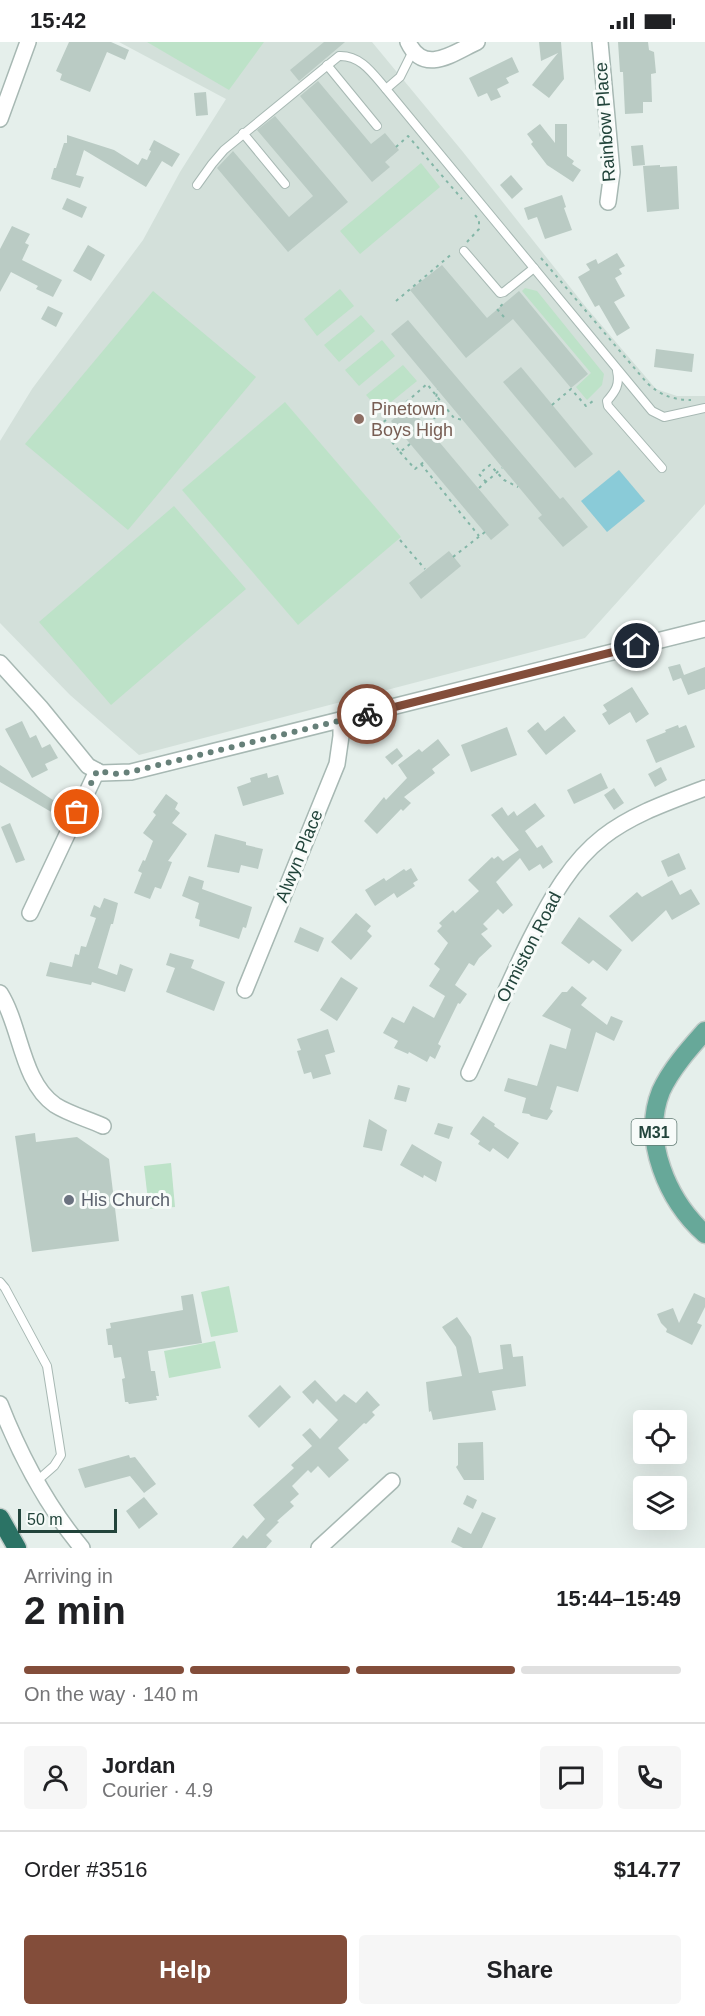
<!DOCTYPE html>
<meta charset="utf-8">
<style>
body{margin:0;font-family:Helvetica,sans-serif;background:#f6f6f6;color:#202124;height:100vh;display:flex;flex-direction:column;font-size:22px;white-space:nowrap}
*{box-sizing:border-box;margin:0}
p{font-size:20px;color:#757577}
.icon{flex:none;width:33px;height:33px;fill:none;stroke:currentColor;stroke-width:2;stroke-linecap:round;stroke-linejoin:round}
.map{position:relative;height:1506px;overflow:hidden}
.sheet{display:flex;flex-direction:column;background:#fff;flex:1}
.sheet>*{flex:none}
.buttons{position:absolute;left:633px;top:1368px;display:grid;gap:12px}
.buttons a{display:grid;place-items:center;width:54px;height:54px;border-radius:6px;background:#fff;box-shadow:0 6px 24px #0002;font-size:30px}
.scale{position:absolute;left:18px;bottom:15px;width:99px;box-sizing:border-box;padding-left:6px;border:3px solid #22443b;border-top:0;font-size:16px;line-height:21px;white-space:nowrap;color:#22443b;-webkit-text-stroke:4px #f7fbf9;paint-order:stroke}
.pin{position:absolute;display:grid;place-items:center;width:51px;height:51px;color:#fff;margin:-26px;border:3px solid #fff;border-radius:50%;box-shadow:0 2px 6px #0007}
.courier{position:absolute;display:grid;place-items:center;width:60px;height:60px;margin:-30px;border:4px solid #834d3a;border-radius:50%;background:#fff;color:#222;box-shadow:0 2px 8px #0007}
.headline em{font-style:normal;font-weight:800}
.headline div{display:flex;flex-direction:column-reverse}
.headline{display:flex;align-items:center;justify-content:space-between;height:102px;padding:0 24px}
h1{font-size:39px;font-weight:800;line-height:45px}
.bar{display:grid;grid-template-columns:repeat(4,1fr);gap:9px 6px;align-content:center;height:72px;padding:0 24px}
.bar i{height:8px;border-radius:4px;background:#e0e0e0}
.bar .on{background:#834d3a}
.bar p{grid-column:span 4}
.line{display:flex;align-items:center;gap:15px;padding:0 24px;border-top:2px solid #e0e0e0}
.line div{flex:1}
.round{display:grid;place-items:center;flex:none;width:63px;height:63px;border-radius:6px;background:#f6f6f6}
.action{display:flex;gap:12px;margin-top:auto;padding:12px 24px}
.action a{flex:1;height:69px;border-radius:6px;background:#834d3a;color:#fff;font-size:24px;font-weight:800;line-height:69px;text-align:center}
.action a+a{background:#f6f6f6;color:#202124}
.status{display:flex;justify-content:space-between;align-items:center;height:42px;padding:0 30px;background:#fff;direction:ltr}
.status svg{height:16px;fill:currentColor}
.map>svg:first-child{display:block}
</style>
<div class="status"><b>15:42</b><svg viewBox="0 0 49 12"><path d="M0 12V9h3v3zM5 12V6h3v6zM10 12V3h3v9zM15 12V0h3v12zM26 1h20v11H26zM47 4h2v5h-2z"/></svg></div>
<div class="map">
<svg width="705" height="1506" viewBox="0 0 705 1506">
<rect width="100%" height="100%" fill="#e5efeb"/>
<polygon fill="#d3e0da" points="119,0 372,0 463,110 585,264 656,347 677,354 705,354 705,462 585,596 139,713 70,653 0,581 0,399 32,347 143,198 180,130 226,57"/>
<g fill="#bde2c8">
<polygon points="147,0 264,0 229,48"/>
<polygon points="421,121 440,145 360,212 340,189"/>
<polygon points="525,246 537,249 604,332 602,343 587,358 576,345 591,331 522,249"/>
<polygon points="340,247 354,264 317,294 304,277"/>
<polygon points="153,249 256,335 128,488 25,402"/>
<polygon points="361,273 375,289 339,320 324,303"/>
<polygon points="382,298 395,314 359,344 345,328"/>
<polygon points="403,323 417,339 380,369 366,353"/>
<polygon points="285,360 401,495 298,583 182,448"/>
<polygon points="174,464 246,547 111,663 39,580"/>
<polygon points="171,1121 175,1165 149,1167 144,1124"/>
<polygon points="229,1244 238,1290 211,1295 201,1250"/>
<polygon points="215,1299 221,1326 169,1336 164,1309"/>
</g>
<polygon fill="#8acbd8" points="619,428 645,459 607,490 581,459"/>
<g fill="#bacbc4">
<polygon points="69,0 111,0 129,8 125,18 107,10 90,50 60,38 62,32 56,29"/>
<polygon points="324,0 345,0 299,39 290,28"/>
<polygon points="539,0 561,0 564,37 549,56 532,43 558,11 541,19"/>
<polygon points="618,0 648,0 649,8 654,10 656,31 651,32 652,60 643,60 643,71 625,72 623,30 620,30"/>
<polygon points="512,15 519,30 506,36 509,41 497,47 501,55 491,59 487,51 478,55 469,36"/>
<polygon points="318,39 371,102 385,91 399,108 385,120 390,125 372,140 300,54"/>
<polygon points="206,50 208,73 196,74 194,51"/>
<polygon points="275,74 348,160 288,210 217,126 233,109 289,175 313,154 257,88"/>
<polygon points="540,82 555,101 555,82 567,82 567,114 574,119 572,122 581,128 573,140 547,123 531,102 533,100 527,92"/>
<polygon points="67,93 114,108 138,123 142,116 147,118 151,109 149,108 154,98 180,112 172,125 162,119 146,145 84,108 76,133 84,135 80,146 51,137 54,126 56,126 64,101 67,101"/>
<polygon points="643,103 645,123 633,124 631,104"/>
<polygon points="660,123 660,125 677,124 679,167 647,170 643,124"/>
<polygon points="511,133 523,147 512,157 500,143"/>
<polygon points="562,153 566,165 564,166 572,188 545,197 537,175 528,178 524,166"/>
<polygon points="67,156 87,165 82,176 62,167"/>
<polygon points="12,184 30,192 25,201 29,203 22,218 62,238 53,255 36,247 38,244 11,230 0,250 0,207"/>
<polygon points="88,203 105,213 91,239 73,229"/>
<polygon points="617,211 625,224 619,227 622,232 615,236 625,254 614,260 630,286 617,294 599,263 595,265 578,235 590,228 586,222 596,217 598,222"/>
<polygon points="442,223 487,276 519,249 588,332 571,346 513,277 466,316 410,248"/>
<polygon points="48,264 63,271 56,285 41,277"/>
<polygon points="408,278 560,457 563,455 588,485 563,505 538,476 542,473 391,292"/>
<polygon points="656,307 694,312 692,330 654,325"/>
<polygon points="521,325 593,412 575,426 503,340"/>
<polygon points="409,364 509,483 491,498 391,379"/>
<polygon points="449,509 461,524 421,557 409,541"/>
<polygon points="680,622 684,633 705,625 705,647 688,653 681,636 673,639 668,625"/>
<polygon points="632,645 649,672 636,681 630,670 609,683 602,672 607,669 603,663"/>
<polygon points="564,674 576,689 546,713 527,689 538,680 545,689"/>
<polygon points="22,679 30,696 36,693 42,706 50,702 58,716 45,722 48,728 32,736 5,687"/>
<polygon points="678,683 679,686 686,683 695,705 656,721 646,698 666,690 665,688"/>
<polygon points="507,685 517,713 471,730 461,703"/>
<polygon points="438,697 450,713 432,727 435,731 404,755 411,761 403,769 401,767 377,792 364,779 384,755 386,758 407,736 398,723 419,707 422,710"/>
<polygon points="397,706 403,714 392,723 385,715"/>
<polygon points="0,723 59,762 53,771 0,740"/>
<polygon points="661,725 667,738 655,745 648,732"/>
<polygon points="267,731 268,736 278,733 284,752 243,764 237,745 251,740 250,736"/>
<polygon points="601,731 608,746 574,762 567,748"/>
<polygon points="614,746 624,761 614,768 604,753"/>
<polygon points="166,752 178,761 175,767 180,771 172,781 187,792 168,819 172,820 161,847 155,845 150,857 134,851 142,831 138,829 143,818 145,819 153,799 143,791 156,773 153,770"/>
<polygon points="535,761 545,774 525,789 537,806 542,803 553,820 543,827 540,822 529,829 520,816 496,840 513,863 503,872 498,867 483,882 488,887 481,892 492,904 479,916 474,924 469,921 455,943 467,952 460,962 458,961 438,1002 441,1004 435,1017 430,1014 427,1020 409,1010 408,1012 399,1008 394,1006 398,999 383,991 392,975 404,981 413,964 434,976 445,954 429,944 440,927 434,922 448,901 437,889 442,884 439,881 453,868 455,871 479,849 468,838 492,815 494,817 498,814 503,819 519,808 491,773 502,765 508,774 514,769 517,774"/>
<polygon points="10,781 25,818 16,821 1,785"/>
<polygon points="215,792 246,800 246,803 263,807 258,827 241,823 239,831 207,825"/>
<polygon points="679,811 686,827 668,835 661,819"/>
<polygon points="411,826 418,838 413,841 415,844 397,856 394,851 375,864 365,848 384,836 386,839 404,827 406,829"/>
<polygon points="189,834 204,839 202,847 252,865 246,886 243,885 239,897 199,884 200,878 195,876 199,861 182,854"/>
<polygon points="672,838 680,853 691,847 700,862 672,878 666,868 632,900 609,874 637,850 642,855"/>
<polygon points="104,856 118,861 113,882 111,882 98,926 117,933 120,922 133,927 125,950 92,940 91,943 46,934 50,920 72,925 75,912 79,913 81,904 86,905 96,876 90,874 94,863 100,866"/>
<polygon points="356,871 371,884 367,889 372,894 351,918 331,900"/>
<polygon points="579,875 622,908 607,929 593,918 589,922 561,901"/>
<polygon points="300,885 324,896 318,910 294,900"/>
<polygon points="170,911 194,918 191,926 225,940 214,969 166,950 175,926 166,923"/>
<polygon points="341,935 358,946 337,979 320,968"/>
<polygon points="572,944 587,956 581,963 607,983 611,974 623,979 614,999 596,990 578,1050 557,1044 550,1067 553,1069 547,1078 531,1074 529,1072 522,1071 526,1056 504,1049 508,1036 537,1044 550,1002 566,1007 571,987 542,974 562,950 567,950"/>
<polygon points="328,987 335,1010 325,1013 331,1032 313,1037 311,1030 304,1032 297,1009 301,1008 297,997"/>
<polygon points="398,1043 410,1046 406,1060 394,1057"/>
<polygon points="483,1074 495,1082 494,1084 519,1101 508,1117 493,1106 490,1110 478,1102 480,1099 470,1092"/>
<polygon points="369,1077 387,1088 382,1109 363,1105"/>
<polygon points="438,1081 453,1085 449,1097 434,1092"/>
<polygon points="35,1091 36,1100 77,1095 109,1117 119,1199 32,1210 15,1094"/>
<polygon points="412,1102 442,1120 436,1140 424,1133 423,1136 400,1123"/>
<polygon points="694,1251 705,1256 705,1265 697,1281 702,1283 692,1303 666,1290 667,1287 661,1281 657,1272 673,1266 679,1281"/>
<polygon points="193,1252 202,1301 148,1309 151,1329 155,1329 159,1354 156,1354 157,1358 129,1362 128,1360 125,1360 122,1337 125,1336 121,1315 114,1316 112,1303 108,1303 106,1287 111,1286 110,1281 183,1268 181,1254"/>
<polygon points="457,1275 471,1295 479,1331 503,1327 500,1303 511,1302 513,1315 523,1314 526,1344 492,1349 496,1368 433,1378 431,1369 429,1370 426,1340 462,1334 456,1305 442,1285"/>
<polygon points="315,1338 336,1360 344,1352 356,1361 367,1349 380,1363 372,1370 375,1373 366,1382 364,1381 338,1406 349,1418 329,1436 318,1424 311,1431 308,1428 292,1444 299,1452 290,1460 294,1464 277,1479 279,1480 266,1493 272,1499 266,1506 232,1506 243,1493 247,1497 265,1477 253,1463 294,1426 291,1423 312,1404 302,1393 310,1386 320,1397 338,1378 317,1357 313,1362 302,1350"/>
<polygon points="280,1343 291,1355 259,1386 248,1374"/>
<polygon points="483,1400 484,1438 464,1438 456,1425 458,1423 458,1401"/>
<polygon points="129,1413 130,1416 135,1415 156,1442 144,1451 130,1434 85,1446 78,1427"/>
<polygon points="467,1453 477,1458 473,1467 463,1462"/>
<polygon points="144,1455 158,1472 139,1487 126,1469"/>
<polygon points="482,1470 496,1476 482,1506 463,1506 451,1500 458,1485 471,1492"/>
</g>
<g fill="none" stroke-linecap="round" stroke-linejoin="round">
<defs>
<g id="service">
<polyline points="327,23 377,84"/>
<polyline points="386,47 400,35 413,9"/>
<polyline points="243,91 285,142"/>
<path d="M197,143L212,122L224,108L339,14C361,13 373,32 386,47L652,369L664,375L705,366"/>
<polyline points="464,209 500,251 504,250 534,226"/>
<path d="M617,329C620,342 616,349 607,359L608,364L662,426"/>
<polyline points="0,1240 5,1246 47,1324 61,1413 54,1424 37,1439"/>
</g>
<g id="minor">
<path d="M408,0C424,34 453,11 477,0"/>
<polyline points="600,0 612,130 608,160"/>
<polyline points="0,77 28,0"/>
<polyline points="0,621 40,665 88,724 101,731 131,730 705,587"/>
<polyline points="30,871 97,729"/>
<polyline points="245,948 337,722 341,694 341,679"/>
<path d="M0,951C21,984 21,1039 55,1063C69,1072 88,1077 103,1084"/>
<path d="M469,1031C491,984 510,936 534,890C552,855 571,820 603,795C632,772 671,759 705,746"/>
<path d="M0,1362C20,1413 47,1464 82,1506"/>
<polyline points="319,1506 392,1439"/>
</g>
<path id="primary" d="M705,989C689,1007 671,1027 661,1049C641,1098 668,1159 705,1192"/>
<polyline id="motorway" points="0,1476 17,1506"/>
</defs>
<use href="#service" stroke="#a7b8b3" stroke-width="10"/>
<use href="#minor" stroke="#a7b8b3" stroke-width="18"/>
<use href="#primary" stroke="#c1cbc8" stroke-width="21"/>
<use href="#motorway" stroke="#c1cbc8" stroke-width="21"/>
<g stroke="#83b6a7" stroke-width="2" stroke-dasharray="3 4.5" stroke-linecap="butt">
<polyline points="396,105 408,94 462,157"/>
<polyline points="467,200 479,187 479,178 475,173"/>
<path d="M541,216L647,341C660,353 673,358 691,358"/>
<polyline points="396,259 453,211"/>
<polyline points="504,275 497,267 504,261"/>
<polyline points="552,363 571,347 586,364 596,357"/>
<polyline points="433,392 437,347"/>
<polyline points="410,402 400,410 379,384 427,342 454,376 463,378"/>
<polyline points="400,410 415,427 425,419"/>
<polyline points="421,422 479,494"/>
<polyline points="486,440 479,432 490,423 504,438 518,445"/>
<polyline points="479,446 502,426"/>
<polyline points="400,498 425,527"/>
<polyline points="453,515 485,490"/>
</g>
<use href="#service" stroke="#fff" stroke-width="8"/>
<use href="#minor" stroke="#fff" stroke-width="15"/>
<use href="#primary" stroke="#67a899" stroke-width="18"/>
<use href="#motorway" stroke="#2b7365" stroke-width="18"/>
</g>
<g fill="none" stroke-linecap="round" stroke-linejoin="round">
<polyline stroke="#668079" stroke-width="6" stroke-dasharray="0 10.8" points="77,770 97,729 117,732 130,730 367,672"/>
<polyline stroke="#834d3a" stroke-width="8" points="367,672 637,604"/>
</g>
<circle fill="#8d6e63" stroke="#f7fbf9" stroke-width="2" cx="359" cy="377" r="6"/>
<circle fill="#6b7280" stroke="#f7fbf9" stroke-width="2" cx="69" cy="1158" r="6"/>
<g text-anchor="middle" stroke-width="6" stroke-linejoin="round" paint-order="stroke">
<rect fill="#f7fbf9" stroke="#627b74" stroke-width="1.5" x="631.5" y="1077" width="45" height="26" rx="4.5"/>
<g font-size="16" font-weight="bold" fill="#22443b">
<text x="654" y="1096">M31</text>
</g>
<g font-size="18" fill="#22443b" stroke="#f7fbf9">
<text transform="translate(605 80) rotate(-94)" y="6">Rainbow Place</text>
<text transform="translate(299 814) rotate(-68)" y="6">Alwyn Place</text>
<text transform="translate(529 905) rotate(-63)" y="6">Ormiston Road</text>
</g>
<g font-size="18" fill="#785e54" stroke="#f7fbf9" text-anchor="start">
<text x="371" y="373">Pinetown<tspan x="371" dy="21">Boys High</tspan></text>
</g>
<g font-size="18" fill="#5b616d" stroke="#f7fbf9" text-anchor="start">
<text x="81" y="1164">His Church</text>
</g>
</g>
</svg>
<div class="buttons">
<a><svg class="icon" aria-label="locate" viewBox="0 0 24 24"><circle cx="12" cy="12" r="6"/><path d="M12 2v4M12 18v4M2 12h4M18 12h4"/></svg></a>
<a><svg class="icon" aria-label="layers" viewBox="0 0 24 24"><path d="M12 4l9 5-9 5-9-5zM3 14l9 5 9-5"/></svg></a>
</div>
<div class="scale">50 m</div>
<div class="pin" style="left:77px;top:770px;background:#ea580c"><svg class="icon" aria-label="bag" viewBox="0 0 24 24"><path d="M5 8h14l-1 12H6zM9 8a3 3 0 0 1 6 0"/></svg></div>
<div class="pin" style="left:637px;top:604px;background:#1f2937"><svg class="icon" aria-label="home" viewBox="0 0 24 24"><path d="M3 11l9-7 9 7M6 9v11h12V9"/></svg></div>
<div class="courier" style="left:367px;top:672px"><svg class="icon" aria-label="bike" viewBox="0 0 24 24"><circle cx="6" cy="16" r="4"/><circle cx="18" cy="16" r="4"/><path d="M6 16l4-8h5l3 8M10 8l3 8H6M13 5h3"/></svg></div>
</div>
<section class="sheet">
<div class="headline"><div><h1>2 min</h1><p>Arriving in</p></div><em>15:44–15:49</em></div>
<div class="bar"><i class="on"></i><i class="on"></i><i class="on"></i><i></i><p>On the way · 140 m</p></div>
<div class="line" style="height:108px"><a class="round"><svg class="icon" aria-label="person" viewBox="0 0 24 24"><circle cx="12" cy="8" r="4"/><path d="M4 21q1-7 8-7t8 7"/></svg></a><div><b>Jordan</b><p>Courier · 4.9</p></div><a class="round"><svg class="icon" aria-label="chat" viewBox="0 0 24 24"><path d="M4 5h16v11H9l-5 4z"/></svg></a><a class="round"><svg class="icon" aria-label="phone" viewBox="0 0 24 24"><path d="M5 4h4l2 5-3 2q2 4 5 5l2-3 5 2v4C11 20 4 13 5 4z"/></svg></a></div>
<div class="line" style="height:78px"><div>Order #3516</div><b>$14.77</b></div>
<div class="action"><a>Help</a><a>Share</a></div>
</section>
